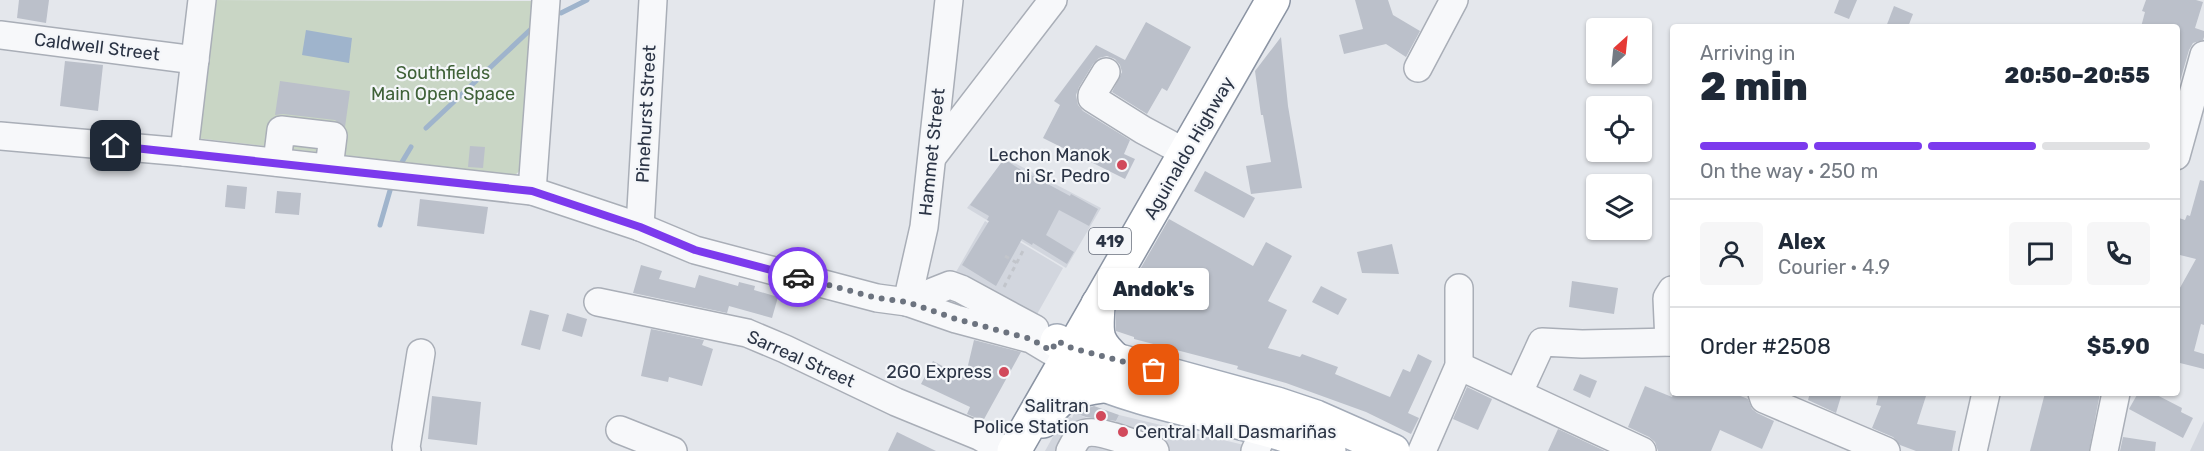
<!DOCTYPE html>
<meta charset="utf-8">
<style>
body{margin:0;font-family:Rubik,sans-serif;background:#f6f6f7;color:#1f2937;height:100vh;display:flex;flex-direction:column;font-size:22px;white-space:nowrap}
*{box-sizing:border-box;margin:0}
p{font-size:20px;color:#747a83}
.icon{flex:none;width:33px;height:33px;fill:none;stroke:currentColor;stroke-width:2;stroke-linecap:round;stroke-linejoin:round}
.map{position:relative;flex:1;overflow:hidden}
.side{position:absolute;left:1670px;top:24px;width:510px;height:372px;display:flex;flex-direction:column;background:#fff;border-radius:6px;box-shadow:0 2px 4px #0004}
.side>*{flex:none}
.needle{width:39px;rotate:27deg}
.tools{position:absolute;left:1586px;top:18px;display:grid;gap:12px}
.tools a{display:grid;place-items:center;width:66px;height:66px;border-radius:6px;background:#fff;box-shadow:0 2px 4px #0004;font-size:30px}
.pin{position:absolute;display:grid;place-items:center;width:51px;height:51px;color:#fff;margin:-26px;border-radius:12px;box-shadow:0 3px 9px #0006}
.courier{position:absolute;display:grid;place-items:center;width:60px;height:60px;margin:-30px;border:4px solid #7c3aed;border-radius:50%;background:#fff;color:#222;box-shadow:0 2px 8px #0007}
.bubble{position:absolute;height:42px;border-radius:6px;background:#fff;box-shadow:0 2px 4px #0004;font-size:20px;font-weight:800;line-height:42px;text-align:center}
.headline em{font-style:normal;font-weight:800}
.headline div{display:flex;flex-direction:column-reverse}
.headline{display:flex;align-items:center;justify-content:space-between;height:102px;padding:0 30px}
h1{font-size:39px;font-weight:800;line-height:45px}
.bar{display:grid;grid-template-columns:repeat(4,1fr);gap:9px 6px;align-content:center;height:72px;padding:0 30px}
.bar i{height:8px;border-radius:4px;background:#e0e1e3}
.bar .active{background:#7c3aed}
.bar p{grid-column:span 4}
.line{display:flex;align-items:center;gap:15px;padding:0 30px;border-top:2px solid #e0e1e3}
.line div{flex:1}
.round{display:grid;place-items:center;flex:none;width:63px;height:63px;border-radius:6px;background:#f6f6f7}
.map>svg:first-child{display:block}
</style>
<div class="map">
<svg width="2204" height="451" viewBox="0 0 2204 451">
<rect width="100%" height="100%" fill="#e4e7ec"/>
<g fill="#d2d6de">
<polygon points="1005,158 1101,208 1066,268 967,208"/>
<polygon points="985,221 1063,268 1036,316 956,272"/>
<polygon points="1074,413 1113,428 1119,415 1269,451 1045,451 1065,415 1072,418"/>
<polygon points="2204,421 2204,451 2190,451"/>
</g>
<polygon fill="#c9d6c5" points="212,0 532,1 524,167 515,175 196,138"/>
<polygon fill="#9fb4cc" points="306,30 352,38 349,63 302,55"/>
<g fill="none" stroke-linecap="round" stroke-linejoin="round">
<g stroke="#9fb4cc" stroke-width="5">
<polyline points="561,13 587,0"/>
<polyline points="426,128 530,30"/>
<polyline points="402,162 411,147"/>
<polyline points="380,225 391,187"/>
</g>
</g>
<g fill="#bbc0ca">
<polygon points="19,0 49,0 46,23 17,18"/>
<polygon points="1355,0 1388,0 1393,15 1420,31 1406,57 1386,44 1344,54 1339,35 1363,29"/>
<polygon points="1839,0 1857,0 1849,19 1834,13"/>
<polygon points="2146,0 2196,0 2203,2 2195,28 2204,31 2204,37 2203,40 2193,43 2189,50 2176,95 2176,27 2141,27 2145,12 2142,11"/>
<polygon points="1894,6 1913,14 1908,27 1886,27"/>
<polygon points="1146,22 1191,47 1167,91 1162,88 1147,114 1112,92 1122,72 1120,65 1115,59 1107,56 1099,58 1093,64 1079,87 1076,95 1078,105 1083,111 1130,140 1124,154 1135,159 1125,179 1043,138 1060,105 1054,101 1096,45 1125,60"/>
<polygon points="1281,37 1288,106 1302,188 1251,194 1246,166 1271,162 1263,115 1261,115 1255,71"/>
<polygon points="65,61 103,65 98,111 60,106"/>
<polygon points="280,81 350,91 345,127 335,120 283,114 275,115"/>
<polygon points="470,146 485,147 483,168 468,167"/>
<polygon points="1004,159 1018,168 1070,196 1071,194 1098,209 1089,226 1059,210 1046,235 1074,252 1067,264 1033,243 1032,245 1022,239 996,286 962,265 989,221 987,220 989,216 970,205"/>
<polygon points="1205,171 1255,198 1244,218 1194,191"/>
<polygon points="2200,180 2204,181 2204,325 2201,324 2194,351 2204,354 2204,369 2176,362 2176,295 2196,259 2176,254 2176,217 2185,220 2187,215 2190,216"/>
<polygon points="227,185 247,187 245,209 225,207"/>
<polygon points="277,191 301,193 299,215 275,213"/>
<polygon points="420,199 488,207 484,234 417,226"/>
<polygon points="1169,219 1253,266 1266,242 1292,256 1268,301 1287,310 1268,348 1300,357 1302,354 1338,367 1335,374 1390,397 1403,369 1410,372 1418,354 1432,361 1408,413 1419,418 1411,434 1366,412 1286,383 1237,369 1238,366 1134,339 1134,337 1116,331 1116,310 1119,310 1127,292"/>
<polygon points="1392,244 1399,274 1362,273 1357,252"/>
<polygon points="641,265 662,271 659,279 695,288 699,275 738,286 739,282 755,286 754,290 778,297 772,318 729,306 727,313 633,293"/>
<polygon points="1572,281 1618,288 1614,314 1569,307"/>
<polygon points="1321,286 1347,299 1338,315 1312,302"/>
<polygon points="530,310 549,315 540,350 521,345"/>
<polygon points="567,313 587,319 582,337 562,331"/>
<polygon points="651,329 704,340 702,345 713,349 702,386 669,377 668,382 641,376"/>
<polygon points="974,340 1021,352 983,421 967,414 970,407 921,384 933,361 965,378"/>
<polygon points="1580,374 1597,381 1590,398 1573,390"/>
<polygon points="1645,386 1672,397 1674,393 1733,393 1748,399 1752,409 1757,413 1774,421 1762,449 1720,430 1711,451 1658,451 1655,442 1649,437 1628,427"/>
<polygon points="1467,387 1492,399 1478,430 1453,419"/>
<polygon points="1810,393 1842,393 1836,413 1808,400"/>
<polygon points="1879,393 1925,393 1924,396 1926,396 1917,424 1956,431 1952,451 1916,451 1900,445 1893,437 1872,428 1881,406 1876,405"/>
<polygon points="2045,393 2100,393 2089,451 2030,451"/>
<polygon points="2138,393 2153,393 2182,408 2181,412 2193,418 2183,438 2129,409"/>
<polygon points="432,396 481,402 477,445 428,439"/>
<polygon points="1094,406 1119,415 1116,421 1086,417 1074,413"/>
<polygon points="1558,429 1605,451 1548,451"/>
<polygon points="897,432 936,451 888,451"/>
<polygon points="2123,437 2156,442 2155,451 2120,451"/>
</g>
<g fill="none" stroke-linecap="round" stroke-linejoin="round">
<defs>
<g id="minor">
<polyline points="0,35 195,60"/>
<polyline points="1418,68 1454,0"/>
<polyline points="1106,72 1092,95 1092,98 1143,130 1186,153"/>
<polyline points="0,136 184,152 532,191 640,227 695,250 877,298 907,302 956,319 1031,339 1051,351"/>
<polyline points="184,152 202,0"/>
<polyline points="933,156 1053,0"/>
<polyline points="2176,156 2204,55"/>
<polyline points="277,162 281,130 333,136 329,168"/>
<polyline points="532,191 546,0"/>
<polyline points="640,227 653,0"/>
<polyline points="598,302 747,333 785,349 896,402 979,436 995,445"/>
<polyline points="907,302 924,227 949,0"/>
<polyline points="907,302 950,285 961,289 1035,329"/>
<polyline points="1669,342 1667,298 1672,290"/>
<polyline points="1459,366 1642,451"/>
<polyline points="1519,392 1542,342 1582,344 1672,342"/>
<polyline points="1762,393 1764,399 1886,451"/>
<polyline points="620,430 673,451"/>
<polyline points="407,451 406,447 421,353"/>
<path d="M1070,451C1073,446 1075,439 1081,435C1095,426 1139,446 1155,451"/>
<polyline points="1255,451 1273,412"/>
<polyline points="1422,451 1459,366 1459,288"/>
<polyline points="1973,451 1986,393"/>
<polyline points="2104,451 2116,393"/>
</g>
<g id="major">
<polyline points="1057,341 1072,348 1277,404 1316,417 1393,451"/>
<path d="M1077,374C1157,410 1248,417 1329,451"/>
</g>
<g id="highway">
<path d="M1098,304C1097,333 1093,339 1116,360"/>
<path d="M1043,421C1058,394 1075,390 1103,386"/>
<polyline points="1014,451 1273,0"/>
</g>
</defs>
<use href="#minor" stroke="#a9aeb7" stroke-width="30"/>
<use href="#major" stroke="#a3abb8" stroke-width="36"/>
<use href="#highway" stroke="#8b94a3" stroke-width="36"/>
<g stroke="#c2c5cb" stroke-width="3" stroke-dasharray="4.5 4.5" stroke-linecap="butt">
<polyline points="1005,256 1017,263"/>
<polyline points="1004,287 1024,249"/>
</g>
<use href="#minor" stroke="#f7f8fa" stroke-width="27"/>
<use href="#major" stroke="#fff" stroke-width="33"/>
<use href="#highway" stroke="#fff" stroke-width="33"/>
</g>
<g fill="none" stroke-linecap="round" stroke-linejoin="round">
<polyline stroke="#6c737f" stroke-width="6" stroke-dasharray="0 10.8" points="798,277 877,298 907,302 956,319 1031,339 1051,351 1057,341 1072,348 1154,370"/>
<polyline stroke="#7c3aed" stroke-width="8" points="116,146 532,191 640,227 695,250 798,277"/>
</g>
<g fill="#d1495b" stroke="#f4f6f9" stroke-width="2">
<circle cx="1122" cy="165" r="6"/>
<circle cx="1004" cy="372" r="6"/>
<circle cx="1101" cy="416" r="6"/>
<circle cx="1123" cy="432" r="6"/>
</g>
<g text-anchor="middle" stroke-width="4.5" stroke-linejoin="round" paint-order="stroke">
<rect fill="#f4f6f9" stroke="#676e7b" stroke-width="1.5" x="1089" y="228" width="42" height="26" rx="4.5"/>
<g font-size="16" font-weight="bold" fill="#2b3445">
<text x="1110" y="247">419</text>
</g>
<g font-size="18" fill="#2b3445" stroke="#f4f6f9">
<text transform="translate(97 47) rotate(7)" y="6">Caldwell Street</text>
<text transform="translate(646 114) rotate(-87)" y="6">Pinehurst Street</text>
<text transform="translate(1189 148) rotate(-60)" y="6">Aguinaldo Highway</text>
<text transform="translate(932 152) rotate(-84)" y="6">Hammet Street</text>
<text transform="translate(801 359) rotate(24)" y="6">Sarreal Street</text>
</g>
<g font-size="18" fill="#3f6138" stroke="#f4f6f9">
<text x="443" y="79">Southfields<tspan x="443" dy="21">Main Open Space</tspan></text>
</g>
<g font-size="18" fill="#2b3445" stroke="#f4f6f9" text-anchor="end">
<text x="1110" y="161">Lechon Manok<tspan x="1110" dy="21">ni Sr. Pedro</tspan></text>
<text x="992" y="378">2GO Express</text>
<text x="1089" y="412">Salitran<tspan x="1089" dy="21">Police Station</tspan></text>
<text x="1135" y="438" text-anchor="start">Central Mall Dasmariñas</text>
</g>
</g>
</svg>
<div class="tools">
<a><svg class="needle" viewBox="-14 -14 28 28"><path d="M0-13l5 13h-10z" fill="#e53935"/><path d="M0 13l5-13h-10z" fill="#747a83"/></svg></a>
<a><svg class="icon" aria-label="locate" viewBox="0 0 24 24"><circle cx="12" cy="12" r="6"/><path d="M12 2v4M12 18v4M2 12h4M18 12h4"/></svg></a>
<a><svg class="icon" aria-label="layers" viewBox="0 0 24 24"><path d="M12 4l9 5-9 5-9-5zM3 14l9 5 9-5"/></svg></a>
</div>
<div class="pin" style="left:1154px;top:370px;background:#ea580c"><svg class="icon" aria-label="bag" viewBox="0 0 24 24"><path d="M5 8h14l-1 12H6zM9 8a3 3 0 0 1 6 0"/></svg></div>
<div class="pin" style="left:116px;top:146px;background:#1f2937"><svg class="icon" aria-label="home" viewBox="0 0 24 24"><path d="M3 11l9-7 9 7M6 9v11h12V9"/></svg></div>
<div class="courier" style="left:798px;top:277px"><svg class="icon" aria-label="car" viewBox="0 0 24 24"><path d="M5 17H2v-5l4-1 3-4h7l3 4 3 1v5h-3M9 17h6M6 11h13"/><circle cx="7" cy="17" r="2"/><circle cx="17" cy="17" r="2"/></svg></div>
<div class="bubble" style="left:1098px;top:268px;width:111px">Andok's</div>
<section class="side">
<div class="headline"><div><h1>2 min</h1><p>Arriving in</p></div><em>20:50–20:55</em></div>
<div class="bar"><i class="active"></i><i class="active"></i><i class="active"></i><i></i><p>On the way · 250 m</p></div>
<div class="line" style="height:108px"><a class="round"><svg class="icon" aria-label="person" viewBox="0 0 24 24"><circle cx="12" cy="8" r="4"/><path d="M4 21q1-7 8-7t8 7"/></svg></a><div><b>Alex</b><p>Courier · 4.9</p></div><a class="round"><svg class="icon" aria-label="chat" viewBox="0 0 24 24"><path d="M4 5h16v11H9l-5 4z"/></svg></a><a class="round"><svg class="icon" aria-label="phone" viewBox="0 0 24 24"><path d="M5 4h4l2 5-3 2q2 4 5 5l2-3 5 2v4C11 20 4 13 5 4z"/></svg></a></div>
<div class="line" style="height:78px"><div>Order #2508</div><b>$5.90</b></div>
</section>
</div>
